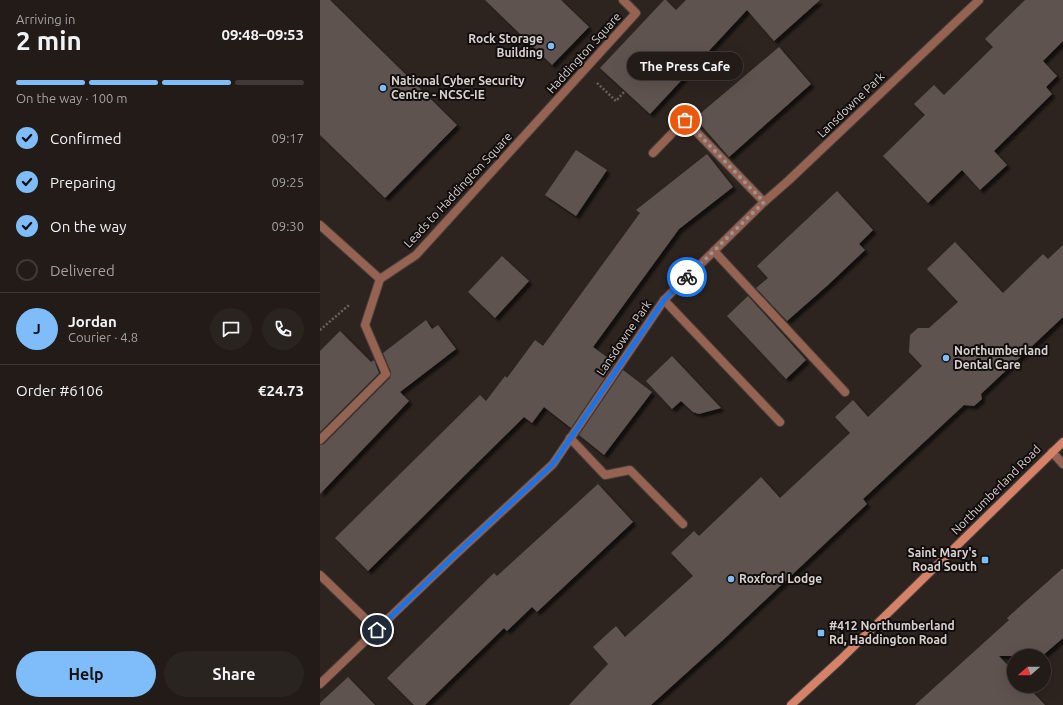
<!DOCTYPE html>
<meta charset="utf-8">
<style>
body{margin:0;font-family:Ubuntu,sans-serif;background:#2a2421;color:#f1f3f6;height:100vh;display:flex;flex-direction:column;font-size:15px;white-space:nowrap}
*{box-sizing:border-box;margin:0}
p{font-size:13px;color:#a2a1a2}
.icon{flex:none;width:22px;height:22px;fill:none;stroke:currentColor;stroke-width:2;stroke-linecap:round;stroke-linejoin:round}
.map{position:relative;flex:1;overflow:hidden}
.side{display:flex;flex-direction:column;background:#221b18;width:320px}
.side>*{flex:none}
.needle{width:26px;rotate:250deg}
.controls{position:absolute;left:687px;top:649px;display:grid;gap:8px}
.controls a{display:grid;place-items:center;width:44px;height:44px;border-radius:50%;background:#221b18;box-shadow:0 4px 16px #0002,0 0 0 1px #3f3937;font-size:20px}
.pin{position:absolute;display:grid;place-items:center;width:34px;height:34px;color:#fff;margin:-17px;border:2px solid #fff;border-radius:50%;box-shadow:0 1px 4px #0007}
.courier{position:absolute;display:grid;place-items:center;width:40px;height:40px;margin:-20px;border:3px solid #1a73e8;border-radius:50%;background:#fff;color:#222;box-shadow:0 1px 5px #0007}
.bubble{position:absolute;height:28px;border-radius:14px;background:#221b18;box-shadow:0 4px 16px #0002,0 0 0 1px #3f3937;font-size:13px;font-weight:700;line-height:28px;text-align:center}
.head em{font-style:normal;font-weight:700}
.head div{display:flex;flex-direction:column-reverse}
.head{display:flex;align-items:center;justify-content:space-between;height:68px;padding:0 16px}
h1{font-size:26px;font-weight:700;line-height:30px}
.bar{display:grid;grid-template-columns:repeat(4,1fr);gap:6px 4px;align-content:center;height:48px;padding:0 16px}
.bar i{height:5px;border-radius:3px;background:#3f3937}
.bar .current{background:#7ebdf9}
.bar p{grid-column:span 4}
.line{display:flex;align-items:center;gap:10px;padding:0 16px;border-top:1px solid #3f3937}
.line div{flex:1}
.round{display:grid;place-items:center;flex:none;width:42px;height:42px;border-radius:21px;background:#2a2421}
ol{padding:0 16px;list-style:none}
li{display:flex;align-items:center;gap:12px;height:44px}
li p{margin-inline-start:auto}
li .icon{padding:4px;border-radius:50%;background:#7ebdf9;color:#111;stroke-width:4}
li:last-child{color:#a2a1a2}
li i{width:22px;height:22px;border:2px solid #3f3937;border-radius:50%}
.button{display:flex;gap:8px;margin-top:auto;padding:8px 16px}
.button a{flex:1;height:46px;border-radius:24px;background:#7ebdf9;color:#111;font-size:16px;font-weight:700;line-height:46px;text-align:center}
.button a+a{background:#2a2421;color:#f1f3f6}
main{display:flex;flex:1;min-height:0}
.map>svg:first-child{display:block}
</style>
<main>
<section class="side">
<div class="head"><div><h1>2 min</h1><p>Arriving in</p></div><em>09:48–09:53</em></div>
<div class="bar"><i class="current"></i><i class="current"></i><i class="current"></i><i></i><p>On the way · 100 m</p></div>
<ol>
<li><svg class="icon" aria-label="check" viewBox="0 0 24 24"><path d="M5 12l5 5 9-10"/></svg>Confirmed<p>09:17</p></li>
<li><svg class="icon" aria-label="check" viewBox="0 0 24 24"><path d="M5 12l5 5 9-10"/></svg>Preparing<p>09:25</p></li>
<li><svg class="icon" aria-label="check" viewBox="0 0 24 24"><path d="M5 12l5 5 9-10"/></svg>On the way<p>09:30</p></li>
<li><i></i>Delivered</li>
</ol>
<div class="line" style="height:72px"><b class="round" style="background:#7ebdf9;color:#111">J</b><div><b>Jordan</b><p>Courier · 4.8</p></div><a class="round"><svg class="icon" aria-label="chat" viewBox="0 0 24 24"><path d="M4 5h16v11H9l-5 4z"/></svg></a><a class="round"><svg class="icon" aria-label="phone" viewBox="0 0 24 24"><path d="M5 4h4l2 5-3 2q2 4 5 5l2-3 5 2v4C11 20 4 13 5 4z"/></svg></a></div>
<div class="line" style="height:52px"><div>Order #6106</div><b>€24.73</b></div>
<div class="button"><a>Help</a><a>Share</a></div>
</section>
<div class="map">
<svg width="743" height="705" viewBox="0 0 743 705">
<defs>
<filter id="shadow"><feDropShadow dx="3.5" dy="3.5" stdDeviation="1" flood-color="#0009"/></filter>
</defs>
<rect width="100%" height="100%" fill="#2d2420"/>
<g fill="#5f5350" filter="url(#shadow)">
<polygon points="0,0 10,0 137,125 65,198 0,135"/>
<polygon points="165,0 241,0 269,27 232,65"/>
<polygon points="344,0 346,0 356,10 366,0 500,0 454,41 427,10 330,114 280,68"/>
<polygon points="705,0 743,0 743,41 723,61 737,76 726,87 732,94 674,151 687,165 660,190 642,170 608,203 563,156 605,115 594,104 614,85 624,95 673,47 665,39"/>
<polygon points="459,47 491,84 409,157 375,118"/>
<polygon points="256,150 287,170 256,216 225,195"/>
<polygon points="387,154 413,187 359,229 273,347 295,363 251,428 224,407 212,423 204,417 48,571 15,538 160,395 166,401 185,376 187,378 215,340 223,346 320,213 316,210"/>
<polygon points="517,191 553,230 539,244 545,250 508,285 467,321 436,288 448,278 437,266"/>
<polygon points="635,242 683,293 723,254 728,259 743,245 743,317 661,394 662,399 654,406 644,405 543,499 547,504 403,640 331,705 249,705 288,664 273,647 296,626 305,637 373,576 351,553 374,531 379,536 441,477 460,498 530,433 515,417 533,400 548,417 602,366 589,352 590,335 598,328 609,328 638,302 607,269"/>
<polygon points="182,256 209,281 175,318 148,292"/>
<polygon points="428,296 486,360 466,379 407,316"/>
<polygon points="106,320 112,329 118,325 136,349 80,392 89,401 0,494 0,445 4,444 70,378 71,372 63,353"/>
<polygon points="20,331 51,362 54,360 59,373 0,432 0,351"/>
<polygon points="352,356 401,408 379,414 373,412 361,401 352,409 326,381"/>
<polygon points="303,370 332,392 284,455 259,435"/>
<polygon points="278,484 313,522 217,612 212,607 187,631 184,628 105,705 94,705 67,678 174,573 177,576"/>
<polygon points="743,568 743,638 722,656 679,656 694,672 694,686 707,686 725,705 595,705 689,620 687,618"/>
<polygon points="28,677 55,705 0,705 0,703"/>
</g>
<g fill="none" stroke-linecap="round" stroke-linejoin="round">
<defs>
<g id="service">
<polyline points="333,153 365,120 444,202"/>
<polyline points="0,225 60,279 96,255 316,13 303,0"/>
<polyline points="394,251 525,392"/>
<polyline points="344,300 460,422"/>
<polyline points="250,438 285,475 310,470 363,524"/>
<polyline points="0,440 66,374 45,325 60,279"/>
<polyline points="0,575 57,630"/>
</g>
<polyline id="minor" points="0,684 136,554 233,464 344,300 444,202 468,181 659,0"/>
<polyline id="tertiary" points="732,452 743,464"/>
<polyline id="secondary" points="471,705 520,660 743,442"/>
</defs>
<use href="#service" stroke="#48403c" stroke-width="10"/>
<use href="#minor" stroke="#48403c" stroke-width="10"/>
<use href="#tertiary" stroke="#48403c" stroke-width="10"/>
<use href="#secondary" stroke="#48403c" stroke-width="10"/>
<g stroke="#69615e" stroke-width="2.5" stroke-dasharray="2 2" stroke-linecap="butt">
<polyline points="277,83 296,101 305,91"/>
<polyline points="0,330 29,305"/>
</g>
<use href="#service" stroke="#966251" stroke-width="8"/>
<use href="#minor" stroke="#966251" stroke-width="8"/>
<use href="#tertiary" stroke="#966251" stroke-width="8"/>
<use href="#secondary" stroke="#d68268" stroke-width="8"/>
</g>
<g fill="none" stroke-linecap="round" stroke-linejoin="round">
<polyline stroke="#9c9491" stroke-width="4" stroke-dasharray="0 7.2" points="365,120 444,202 367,277"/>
<polyline stroke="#1a73e8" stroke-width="5" points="57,630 136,554 233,464 344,300 367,277"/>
</g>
<g fill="#7ebdf9" stroke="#120e0d" stroke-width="1.5">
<circle cx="231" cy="46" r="4"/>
<circle cx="63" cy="88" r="4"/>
<circle cx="626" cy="358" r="4"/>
<rect x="661" y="556" width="8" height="8" rx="2"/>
<circle cx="411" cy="579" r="4"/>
<rect x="497" y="629" width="8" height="8" rx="2"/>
</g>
<g text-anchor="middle" stroke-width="4" stroke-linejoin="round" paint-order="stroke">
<g font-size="12" font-weight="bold" fill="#d7d0ce" stroke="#120e0d" text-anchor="start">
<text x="223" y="43" text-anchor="end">Rock Storage<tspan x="223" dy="14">Building</tspan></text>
<text x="71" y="85">National Cyber Security<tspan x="71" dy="14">Centre - NCSC-IE</tspan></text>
<text x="634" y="355">Northumberland<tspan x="634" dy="14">Dental Care</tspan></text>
<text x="657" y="557" text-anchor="end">Saint Mary's<tspan x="657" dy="14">Road South</tspan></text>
<text x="419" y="583">Roxford Lodge</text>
<text x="509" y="630">#412 Northumberland<tspan x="509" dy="14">Rd, Haddington Road</tspan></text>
</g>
<g font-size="12" fill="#d7d0ce" stroke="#120e0d">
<text transform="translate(264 53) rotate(-48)" y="4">Haddington Square</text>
<text transform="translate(531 105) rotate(-44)" y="4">Lansdowne Park</text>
<text transform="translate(138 190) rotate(-47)" y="4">Leads to Haddington Square</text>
<text transform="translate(304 338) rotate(-56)" y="4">Lansdowne Park</text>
<text transform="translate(676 490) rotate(-45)" y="4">Northumberland Road</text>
</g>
</g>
</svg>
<div class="controls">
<a><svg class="needle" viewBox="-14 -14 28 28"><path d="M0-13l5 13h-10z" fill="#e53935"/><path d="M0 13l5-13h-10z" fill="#a2a1a2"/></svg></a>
</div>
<div class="pin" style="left:365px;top:120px;background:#ea580c"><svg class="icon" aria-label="bag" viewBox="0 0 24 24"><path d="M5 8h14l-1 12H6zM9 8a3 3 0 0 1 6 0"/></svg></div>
<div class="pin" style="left:57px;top:630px;background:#1f2937"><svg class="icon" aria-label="home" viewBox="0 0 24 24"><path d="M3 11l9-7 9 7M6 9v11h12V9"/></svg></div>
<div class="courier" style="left:367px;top:277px"><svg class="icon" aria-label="bike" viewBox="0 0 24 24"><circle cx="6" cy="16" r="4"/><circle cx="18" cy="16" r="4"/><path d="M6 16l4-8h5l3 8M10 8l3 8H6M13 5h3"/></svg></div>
<div class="bubble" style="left:307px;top:52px;width:116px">The Press Cafe</div>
</div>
</main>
